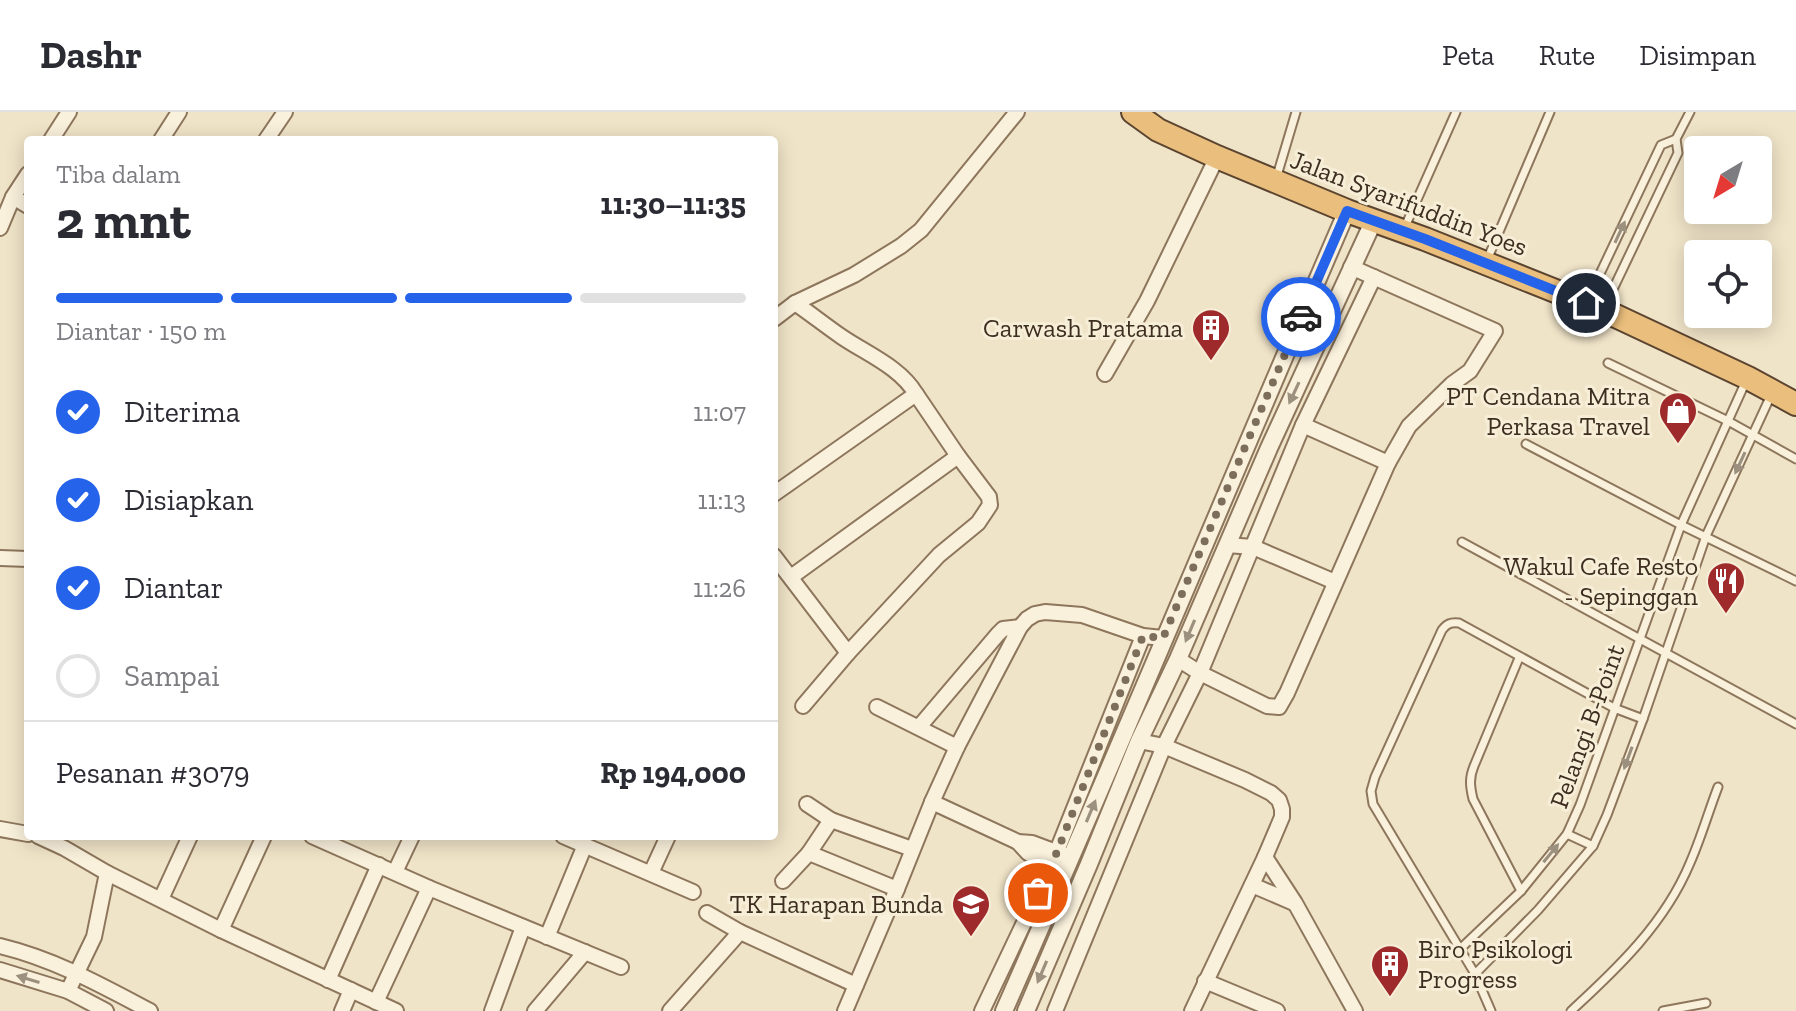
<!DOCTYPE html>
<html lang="id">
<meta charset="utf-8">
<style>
body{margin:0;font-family:"Zilla Slab",serif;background:#f2f2f3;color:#2b2b33;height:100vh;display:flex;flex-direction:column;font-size:30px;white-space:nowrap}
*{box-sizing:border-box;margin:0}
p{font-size:26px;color:#7c7c81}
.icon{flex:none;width:44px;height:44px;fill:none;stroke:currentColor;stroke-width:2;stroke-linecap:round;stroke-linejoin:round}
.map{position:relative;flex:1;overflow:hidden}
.side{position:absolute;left:24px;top:24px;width:754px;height:704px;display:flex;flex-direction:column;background:#fff;border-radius:8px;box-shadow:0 4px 20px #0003}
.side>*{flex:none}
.needle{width:52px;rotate:218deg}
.fabs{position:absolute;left:1684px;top:24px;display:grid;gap:16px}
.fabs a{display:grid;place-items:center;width:88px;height:88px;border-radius:8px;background:#fff;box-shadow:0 4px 20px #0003;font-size:40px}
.pin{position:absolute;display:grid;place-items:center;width:68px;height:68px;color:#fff;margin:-34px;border:4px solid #fff;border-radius:50%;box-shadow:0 2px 8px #0007}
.courier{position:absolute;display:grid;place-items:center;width:80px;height:80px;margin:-40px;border:6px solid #2563eb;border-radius:50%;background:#fff;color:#222;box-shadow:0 2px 10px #0007}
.head em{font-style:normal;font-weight:800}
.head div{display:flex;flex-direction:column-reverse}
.head{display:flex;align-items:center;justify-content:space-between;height:136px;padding:0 32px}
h1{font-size:52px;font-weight:800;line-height:60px}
.bar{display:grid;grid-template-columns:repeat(4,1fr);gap:12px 8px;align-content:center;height:96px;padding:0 32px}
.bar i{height:10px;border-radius:6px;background:#e1e1e2}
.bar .on{background:#2563eb}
.bar p{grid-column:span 4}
.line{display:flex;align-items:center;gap:20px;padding:0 32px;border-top:2px solid #e1e1e2}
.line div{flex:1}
ol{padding:0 32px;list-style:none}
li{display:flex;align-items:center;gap:24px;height:88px}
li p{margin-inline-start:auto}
li .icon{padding:8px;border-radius:50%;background:#2563eb;color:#fff;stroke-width:4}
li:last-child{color:#7c7c81}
li i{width:44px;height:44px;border:4px solid #e1e1e2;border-radius:50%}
header{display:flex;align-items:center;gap:48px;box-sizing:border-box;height:112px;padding:0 40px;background:#fff;border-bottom:2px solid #e1e1e2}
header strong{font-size:38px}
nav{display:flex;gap:44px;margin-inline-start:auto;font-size:28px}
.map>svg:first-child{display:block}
</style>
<header>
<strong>Dashr</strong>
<nav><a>Peta</a><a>Rute</a><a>Disimpan</a></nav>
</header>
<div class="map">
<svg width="1796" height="899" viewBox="0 0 1796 899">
<rect width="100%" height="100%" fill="#f0e4c8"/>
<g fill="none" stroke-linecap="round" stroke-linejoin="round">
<defs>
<g id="service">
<polyline points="1276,67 1296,0"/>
<polyline points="1404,117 1456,0"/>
<polyline points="1487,148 1550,0"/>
<polyline points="1588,187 1661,33 1676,27"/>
<polyline points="1605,194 1678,41 1676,27 1690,0"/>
<polyline points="1608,251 1728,309 1796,347"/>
<polyline points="1526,332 1681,413 1796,469"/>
<polyline points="1462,430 1796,612"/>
<path d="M1519,546L1474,654C1469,666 1470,674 1473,687L1521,779"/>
<polyline points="1567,722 1593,734"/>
<polyline points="1459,838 1521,779 1567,722 1580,693 1681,413 1746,269"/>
<polyline points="1475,862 1538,798 1593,734 1607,703 1643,607 1706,424 1772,281"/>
<path d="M1491,899L1475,862L1373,692L1371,679L1375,665L1442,518C1447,512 1450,510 1459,511L1614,596L1643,607"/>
<path d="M1571,899C1618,856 1665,811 1690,751C1701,726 1708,701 1718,675"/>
<polyline points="1663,899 1706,891"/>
</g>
<g id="minor">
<polyline points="51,28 69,0"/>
<polyline points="161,28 179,0"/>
<polyline points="266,28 285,0"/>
<polyline points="13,85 28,94"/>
<polyline points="0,116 13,85 28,62"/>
<polyline points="795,191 854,163 901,134 921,118 1017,0"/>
<path d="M774,207L795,191C811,202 826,214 842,225C867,242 900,255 916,282L774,382"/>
<polyline points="1105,262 1147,189 1217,45"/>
<polyline points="1303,313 1388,351 1409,314 1452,272 1470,259 1495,219 1351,155"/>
<polyline points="1227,433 1253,435 1335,470"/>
<polyline points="774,444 848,541 939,443 978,411 990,393 989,385 958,344 916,282"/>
<polyline points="0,446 28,447"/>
<polyline points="791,465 958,344"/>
<polyline points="1178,547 1200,561 1267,594 1279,595 1287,581 1388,351"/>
<polyline points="803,594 848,541"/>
<polyline points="877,595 957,635"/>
<polyline points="919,615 998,522 1003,517 1020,515"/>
<polyline points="1139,629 1164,634 1245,668 1271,681 1279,688 1282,697 1282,705 1265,745 1295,791 1355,899"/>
<polyline points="932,690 1018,730 1032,731 1064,743"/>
<polyline points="807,692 831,708"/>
<polyline points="0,717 28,722"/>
<polyline points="38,724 64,736 107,761 221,818 396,899"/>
<polyline points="312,724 429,776 621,855"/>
<polyline points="563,724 693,780"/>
<polyline points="1018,730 1028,741 1057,756"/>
<polyline points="395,760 412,724"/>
<polyline points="651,761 668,724"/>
<polyline points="783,769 809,741"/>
<polyline points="1252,773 1294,791"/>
<polyline points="897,777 809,741 831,708 912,737"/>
<polyline points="161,787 190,724"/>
<polyline points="707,801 740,820"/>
<polyline points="221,818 264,724"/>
<polyline points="547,825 585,733"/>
<path d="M0,834C54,847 101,873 150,899"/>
<polyline points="0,858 68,879 106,899"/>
<polyline points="328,868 379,753"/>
<polyline points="1205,869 1277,899"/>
<polyline points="68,879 94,825 107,761"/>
<polyline points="376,890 429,776"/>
<polyline points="342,899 351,878"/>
<polyline points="492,899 523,815"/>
<polyline points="535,899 585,840"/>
<polyline points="670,899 740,820 856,873"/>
<polyline points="845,899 897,777 932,690 957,635 1020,515 1027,507 1035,502 1045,500 1082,503 1143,524 1163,526"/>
<polyline points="982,899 1051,754 1143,524"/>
<polyline points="1055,899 1164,634 1200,561 1303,313 1374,165"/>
<polyline points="1192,899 1265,745"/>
</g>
<g id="tertiary">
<path d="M1004,899C1121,634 1232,365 1347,99"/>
<polyline points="1026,899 1089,752 1139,629 1178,547 1269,336 1374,108"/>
</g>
<polyline id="trunk" points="1133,0 1158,18 1217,45 1347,99 1425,127 1603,198 1748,266 1796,292"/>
</defs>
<use href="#service" stroke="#8d765c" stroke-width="11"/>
<use href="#minor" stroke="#8d765c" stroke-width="18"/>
<use href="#tertiary" stroke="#8d765c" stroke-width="20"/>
<use href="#trunk" stroke="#5b4430" stroke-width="26"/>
<use href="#service" stroke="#faf1dc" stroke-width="7"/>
<use href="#minor" stroke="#faf1dc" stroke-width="14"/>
<use href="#tertiary" stroke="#faf1dc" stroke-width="16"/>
<use href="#trunk" stroke="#eabe7c" stroke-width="22"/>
</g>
<defs><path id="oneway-solid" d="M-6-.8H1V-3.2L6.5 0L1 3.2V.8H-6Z" transform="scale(2)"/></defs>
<g fill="#9c907e">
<use href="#oneway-solid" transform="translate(1620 120) rotate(-65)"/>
<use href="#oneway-solid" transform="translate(1294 281) rotate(115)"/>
<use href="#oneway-solid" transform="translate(1740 351) rotate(115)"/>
<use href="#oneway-solid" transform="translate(1190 519) rotate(113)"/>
<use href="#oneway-solid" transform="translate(1628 646) rotate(110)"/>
<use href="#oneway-solid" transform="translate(1091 699) rotate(-67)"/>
<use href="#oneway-solid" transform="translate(1551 741) rotate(-51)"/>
<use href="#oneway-solid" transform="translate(1042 860) rotate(113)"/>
<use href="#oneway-solid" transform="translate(28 867) rotate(-163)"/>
</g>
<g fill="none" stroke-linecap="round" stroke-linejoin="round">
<polyline stroke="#7c6e5b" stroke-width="8" stroke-dasharray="0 14.4" points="1038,781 1057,740 1143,524 1163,526 1301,205"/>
<polyline stroke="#2563eb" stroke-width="10" points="1301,205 1347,99 1425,127 1586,191"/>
</g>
<defs>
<symbol id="building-pin" viewBox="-11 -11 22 30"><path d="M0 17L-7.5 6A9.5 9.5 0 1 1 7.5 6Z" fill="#9e2a2b" stroke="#f7eed8"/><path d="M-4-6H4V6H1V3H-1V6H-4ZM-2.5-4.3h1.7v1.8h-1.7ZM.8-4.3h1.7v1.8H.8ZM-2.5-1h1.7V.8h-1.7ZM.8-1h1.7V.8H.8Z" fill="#fff"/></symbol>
<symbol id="shop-pin" viewBox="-11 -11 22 30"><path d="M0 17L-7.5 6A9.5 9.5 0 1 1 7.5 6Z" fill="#9e2a2b" stroke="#f7eed8"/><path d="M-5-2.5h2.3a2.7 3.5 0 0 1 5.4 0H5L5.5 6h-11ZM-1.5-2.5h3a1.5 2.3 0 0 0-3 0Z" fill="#fff"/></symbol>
<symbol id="restaurant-pin" viewBox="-11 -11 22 30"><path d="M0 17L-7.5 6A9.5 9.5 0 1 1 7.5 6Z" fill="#9e2a2b" stroke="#f7eed8"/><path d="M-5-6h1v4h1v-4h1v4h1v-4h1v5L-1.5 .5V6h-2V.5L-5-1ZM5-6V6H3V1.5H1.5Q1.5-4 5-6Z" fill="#fff"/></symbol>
<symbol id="school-pin" viewBox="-11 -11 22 30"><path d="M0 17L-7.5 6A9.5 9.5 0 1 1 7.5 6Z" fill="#9e2a2b" stroke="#f7eed8"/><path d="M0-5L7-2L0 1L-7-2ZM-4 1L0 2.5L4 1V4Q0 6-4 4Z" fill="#fff"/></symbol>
</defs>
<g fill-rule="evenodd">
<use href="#building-pin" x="1189" y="194" width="44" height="60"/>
<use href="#shop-pin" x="1656" y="277" width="44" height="60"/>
<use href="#restaurant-pin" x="1704" y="447" width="44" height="60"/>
<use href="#school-pin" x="949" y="770" width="44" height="60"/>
<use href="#building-pin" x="1368" y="830" width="44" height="60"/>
</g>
<g text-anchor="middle" stroke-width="6" stroke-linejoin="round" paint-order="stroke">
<g font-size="26" fill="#3d2e20" stroke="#f7eed8">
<text transform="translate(1409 91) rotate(21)" y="9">Jalan Syarifuddin Yoes</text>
<text transform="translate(1587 614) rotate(-70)" y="9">Pelangi B-Point</text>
</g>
<g font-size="26" fill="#3d2e20" stroke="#f7eed8" text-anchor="end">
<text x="1183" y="225">Carwash Pratama</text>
<text x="1650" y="293">PT Cendana Mitra<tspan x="1650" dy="30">Perkasa Travel</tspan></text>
<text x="1698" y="463">Wakul Cafe Resto<tspan x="1698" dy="30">- Sepinggan</tspan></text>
<text x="943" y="801">TK Harapan Bunda</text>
<text x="1418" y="846" text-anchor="start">Biro Psikologi<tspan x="1418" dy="30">Progress</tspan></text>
</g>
</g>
</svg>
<div class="fabs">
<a><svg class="needle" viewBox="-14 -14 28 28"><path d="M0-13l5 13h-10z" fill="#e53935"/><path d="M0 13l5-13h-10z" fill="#7c7c81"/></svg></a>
<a><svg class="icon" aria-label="locate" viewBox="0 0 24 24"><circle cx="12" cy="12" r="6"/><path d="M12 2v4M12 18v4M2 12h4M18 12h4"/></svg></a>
</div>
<div class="pin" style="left:1038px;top:781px;background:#ea580c"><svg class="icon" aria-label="bag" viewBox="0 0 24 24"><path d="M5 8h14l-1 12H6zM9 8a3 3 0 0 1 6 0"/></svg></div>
<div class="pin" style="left:1586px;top:191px;background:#1f2937"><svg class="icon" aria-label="home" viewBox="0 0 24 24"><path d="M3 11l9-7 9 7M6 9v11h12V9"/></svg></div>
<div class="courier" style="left:1301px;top:205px"><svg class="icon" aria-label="car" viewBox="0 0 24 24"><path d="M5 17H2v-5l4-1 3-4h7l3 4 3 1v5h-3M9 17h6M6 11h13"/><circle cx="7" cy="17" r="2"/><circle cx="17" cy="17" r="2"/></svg></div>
<section class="side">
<div class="head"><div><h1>2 mnt</h1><p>Tiba dalam</p></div><em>11:30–11:35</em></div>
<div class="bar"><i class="on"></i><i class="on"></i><i class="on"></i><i></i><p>Diantar · 150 m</p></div>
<ol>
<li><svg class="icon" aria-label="check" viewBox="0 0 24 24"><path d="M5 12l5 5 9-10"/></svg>Diterima<p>11:07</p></li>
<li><svg class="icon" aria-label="check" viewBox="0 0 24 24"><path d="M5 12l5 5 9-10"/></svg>Disiapkan<p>11:13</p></li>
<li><svg class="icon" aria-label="check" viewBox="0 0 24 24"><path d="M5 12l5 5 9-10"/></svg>Diantar<p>11:26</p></li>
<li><i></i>Sampai</li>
</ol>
<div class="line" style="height:104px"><div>Pesanan #3079</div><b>Rp 194,000</b></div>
</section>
</div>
